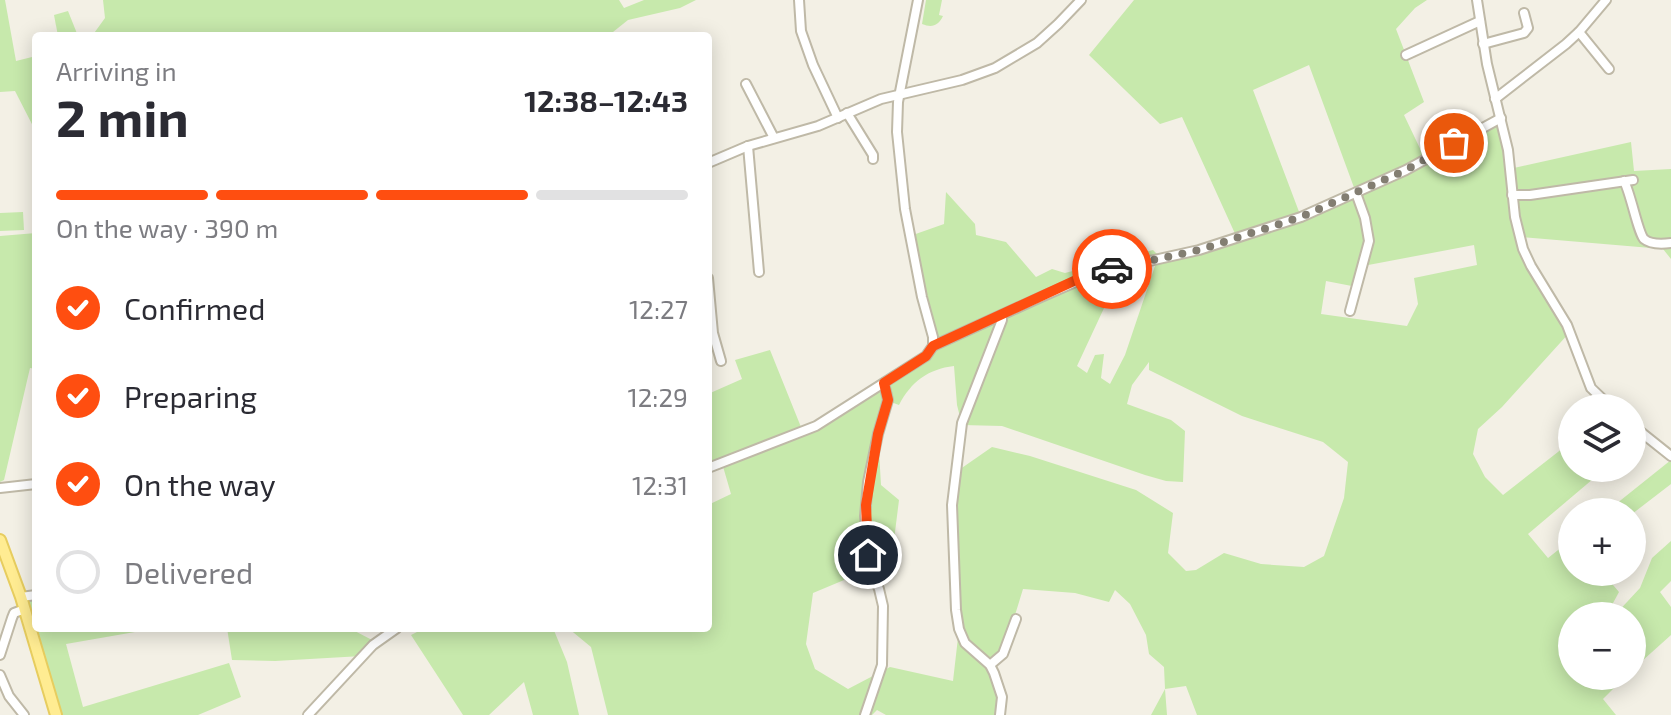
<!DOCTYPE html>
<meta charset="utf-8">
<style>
body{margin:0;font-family:"Exo 2",sans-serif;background:#f2f2f3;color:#2b2b33;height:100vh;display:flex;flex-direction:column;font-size:30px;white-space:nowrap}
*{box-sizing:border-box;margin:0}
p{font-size:26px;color:#7c7c81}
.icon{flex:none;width:44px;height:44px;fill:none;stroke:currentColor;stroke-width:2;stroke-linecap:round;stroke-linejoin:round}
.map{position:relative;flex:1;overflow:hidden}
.sheet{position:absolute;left:32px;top:32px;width:680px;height:600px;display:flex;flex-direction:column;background:#fff;border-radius:8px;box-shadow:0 4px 20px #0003}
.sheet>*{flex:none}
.tools{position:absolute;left:1558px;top:394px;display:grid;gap:16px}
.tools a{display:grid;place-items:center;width:88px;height:88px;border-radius:50%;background:#fff;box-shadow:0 4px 20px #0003;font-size:40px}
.pin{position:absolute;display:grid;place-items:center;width:68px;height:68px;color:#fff;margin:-34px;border:4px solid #fff;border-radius:50%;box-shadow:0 2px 8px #0007}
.courier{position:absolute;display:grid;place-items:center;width:80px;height:80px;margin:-40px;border:6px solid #ff4e10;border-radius:50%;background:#fff;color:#222;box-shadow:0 2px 10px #0007}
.headline em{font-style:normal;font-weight:700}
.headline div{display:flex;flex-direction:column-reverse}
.headline{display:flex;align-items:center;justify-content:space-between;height:136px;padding:0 24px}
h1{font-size:52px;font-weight:700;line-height:60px}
.bar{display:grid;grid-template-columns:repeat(4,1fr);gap:12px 8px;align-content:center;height:96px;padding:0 24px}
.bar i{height:10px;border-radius:6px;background:#e1e1e2}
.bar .selected{background:#ff4e10}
.bar p{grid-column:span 4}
ol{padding:0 24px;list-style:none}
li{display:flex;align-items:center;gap:24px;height:88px}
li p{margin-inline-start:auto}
li .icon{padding:8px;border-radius:50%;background:#ff4e10;color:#fff;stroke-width:4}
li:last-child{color:#7c7c81}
li i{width:44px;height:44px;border:4px solid #e1e1e2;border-radius:50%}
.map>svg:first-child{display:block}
</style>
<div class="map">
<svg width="1671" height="715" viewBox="0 0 1671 715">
<rect width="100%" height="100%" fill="#f3f0e5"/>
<g fill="#c7e9ac" fill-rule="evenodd">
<polygon points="0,0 5,0 16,61 36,56 36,132 15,91 0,92"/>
<polygon points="103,0 619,0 624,8 644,0 696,0 680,8 628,20 608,36 92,36 105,18"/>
<path d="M926,0H942L939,15L943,16C938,26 932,28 922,24Z"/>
<path d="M1134,0H1427L1415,8L1396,29L1424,102L1404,115L1425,159L1501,118L1505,170L1631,142L1634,171L1671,169V259L1663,249L1520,237L1570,332L1502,407L1478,429L1473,454L1485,477L1503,495L1572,441V468H1606L1528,534L1548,558L1572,539V572H1602L1619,592L1606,616H1572V676H1626L1603,699L1616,715H1197L1186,686L1165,689L1167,715H1151L1165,689L1164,667L1149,654L1146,635L1130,604L1115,590L1109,602L1075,593L1023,589L1003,654L990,665L998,681L1000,715H886L877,710L872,715H608L591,647L568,628H708V505L731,494L722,463L708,469V394L742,379L735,360L770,350L803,432L822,423L933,346L910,236L944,224L946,192L975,224L976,235L1006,242L1036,277L1052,269L1065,273L1153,250L1159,256L1237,238L1182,117L1160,124L1089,55ZM1309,65L1356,193L1301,217L1253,90ZM1474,245L1477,265L1414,278L1418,304L1407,326L1321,314L1326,281L1357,287L1363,266ZM1157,260L1125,355L1110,384L1101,378L1104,354L1095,355L1087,373L1077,366L1112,291L1111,269ZM1149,362V370L1242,416L1323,442L1348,462L1344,498L1324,556L1304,567L1261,564L1224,553L1196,570L1186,571L1168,553L1173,513L1136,490L1030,456L992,447L956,472V610L959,629L953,681L890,667L848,689L815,669L806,644L813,593L856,575L890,572L899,500L881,485L878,434L888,401L899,405C911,382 928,369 954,366L957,405L962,425L1002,426L1145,475L1166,481L1183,482L1185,431L1171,420L1127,404L1132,385Z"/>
<polygon points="68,11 78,36 58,36 54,15"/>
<polygon points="23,212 24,230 0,231 0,213"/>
<polygon points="36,233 36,369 30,368 4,480 0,482 0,236"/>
<polygon points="1671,460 1671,484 1632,514 1632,512 1606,512"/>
<polygon points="1671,541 1671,581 1660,592 1671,607 1671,635 1632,670 1632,616 1614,616 1640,588 1652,558"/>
<polygon points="36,595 36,628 158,628 66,644 83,707 229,663 241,697 198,715 56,715 21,597"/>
<polygon points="227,628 349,628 374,641 362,656 275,661 232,660"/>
<polygon points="425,628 553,628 567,662 579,715 533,715 524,682 489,715 463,715 411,635"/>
</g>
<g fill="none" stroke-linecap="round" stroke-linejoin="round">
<defs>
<g id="minor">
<polyline points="799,0 801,31 813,65 838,118"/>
<polyline points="918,0 898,102 897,132 905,209 922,297 933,337 933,346"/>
<polyline points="1477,0 1487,64 1508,150 1515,217 1523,249 1531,266 1567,325 1591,388 1612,408"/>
<polyline points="1579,32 1609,69"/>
<polyline points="1483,44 1524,33 1528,28 1524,13"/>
<polyline points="1406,55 1480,21"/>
<polyline points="746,84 774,138"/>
<polyline points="1495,99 1566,44 1579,32 1606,0"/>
<polyline points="847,113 873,155 873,159"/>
<polyline points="748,146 759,272"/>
<polyline points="708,163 748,146 818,126 881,99 962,80 995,68 1037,43 1058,24 1081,0"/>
<path d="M1624,181C1631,194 1638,233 1644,239C1651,245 1663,244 1671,243"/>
<polyline points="1512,195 1530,195 1633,180"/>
<polyline points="708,278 713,333 721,361"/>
<polyline points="1350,311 1369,241 1365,218 1356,193"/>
<polyline points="1632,425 1671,456"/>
<polyline points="708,468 816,426 926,356 933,346 1041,297 1096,273 1199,250 1301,217 1406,170 1501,118"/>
<polyline points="0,488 36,484"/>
<polyline points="21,597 36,595"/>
<polyline points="0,655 12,618 14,613 25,609"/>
<polyline points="990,665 1003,654 1016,619"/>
<polyline points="0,675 9,696 24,715"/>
<polyline points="308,715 373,645 397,628"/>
<polyline points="865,715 882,665 883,606 879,589 871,570 865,516 868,482 878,434 888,400 884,383"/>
<polyline points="1000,715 1002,697 994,673 990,665 965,643 959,629 956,610 952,505 962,423 1002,320 1002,315"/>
</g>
<polyline id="major" points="0,540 21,597 56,715"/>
</defs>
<use href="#minor" stroke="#bfb9a7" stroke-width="12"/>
<use href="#major" stroke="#e7cd5f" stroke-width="14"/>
<use href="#minor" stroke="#fff" stroke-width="8"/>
<use href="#major" stroke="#ffec92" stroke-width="10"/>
</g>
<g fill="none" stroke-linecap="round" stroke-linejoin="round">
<polyline stroke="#837e72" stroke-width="8" stroke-dasharray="0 14.4" points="1112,269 1199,250 1301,217 1406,170 1454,143"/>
<polyline stroke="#ff4e10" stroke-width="10" points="868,555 866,505 878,434 888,400 884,383 926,356 933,346 1076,280 1112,269"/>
</g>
</svg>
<div class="tools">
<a><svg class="icon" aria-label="layers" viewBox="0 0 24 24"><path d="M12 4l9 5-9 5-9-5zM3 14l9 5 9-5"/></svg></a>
<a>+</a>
<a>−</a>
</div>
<div class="pin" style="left:1454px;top:143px;background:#ea580c"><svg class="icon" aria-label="bag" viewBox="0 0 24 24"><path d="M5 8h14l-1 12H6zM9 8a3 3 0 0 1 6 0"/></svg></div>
<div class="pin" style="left:868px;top:555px;background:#1f2937"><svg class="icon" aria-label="home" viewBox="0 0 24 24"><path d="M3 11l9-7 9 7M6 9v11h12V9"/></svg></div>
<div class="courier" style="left:1112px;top:269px"><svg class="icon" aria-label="car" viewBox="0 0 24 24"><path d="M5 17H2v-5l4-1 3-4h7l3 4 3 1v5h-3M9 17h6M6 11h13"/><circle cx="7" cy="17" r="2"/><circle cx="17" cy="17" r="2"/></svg></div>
<section class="sheet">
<div class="headline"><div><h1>2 min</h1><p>Arriving in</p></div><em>12:38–12:43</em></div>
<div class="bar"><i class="selected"></i><i class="selected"></i><i class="selected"></i><i></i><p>On the way · 390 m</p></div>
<ol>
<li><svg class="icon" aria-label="check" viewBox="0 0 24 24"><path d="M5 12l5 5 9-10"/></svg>Confirmed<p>12:27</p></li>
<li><svg class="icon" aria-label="check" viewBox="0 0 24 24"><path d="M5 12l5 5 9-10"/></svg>Preparing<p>12:29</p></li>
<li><svg class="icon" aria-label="check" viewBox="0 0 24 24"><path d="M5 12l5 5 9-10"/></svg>On the way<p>12:31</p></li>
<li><i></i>Delivered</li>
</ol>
</section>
</div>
